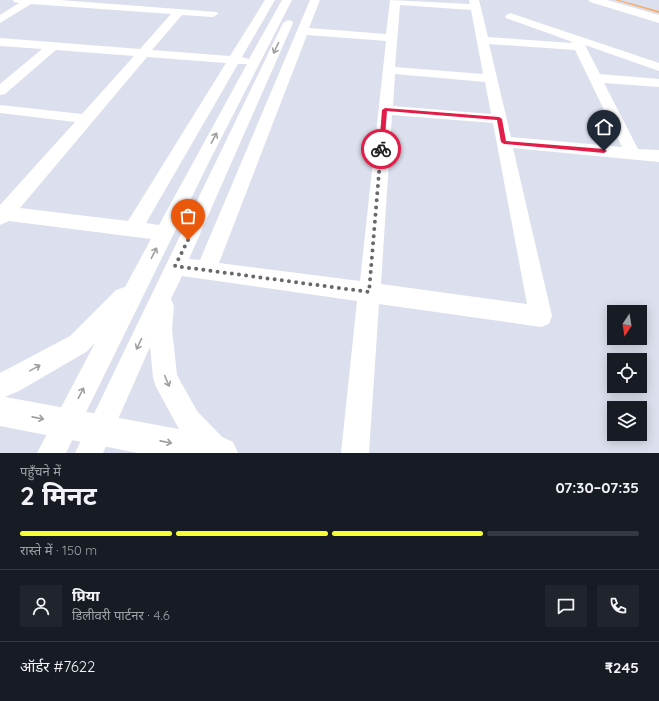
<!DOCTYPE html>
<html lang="hi">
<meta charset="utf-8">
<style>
body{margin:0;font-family:Quicksand,"Noto Sans Devanagari",sans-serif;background:#20242c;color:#f1f3f6;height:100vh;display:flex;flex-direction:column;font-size:15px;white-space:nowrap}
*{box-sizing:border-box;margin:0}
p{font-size:13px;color:#9ea1a6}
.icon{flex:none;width:22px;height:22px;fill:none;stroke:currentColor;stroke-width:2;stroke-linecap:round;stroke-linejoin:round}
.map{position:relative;height:453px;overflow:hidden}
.panel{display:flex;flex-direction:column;background:#171b24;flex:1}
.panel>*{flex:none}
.needle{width:26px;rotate:192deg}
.fabs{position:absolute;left:607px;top:305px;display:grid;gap:8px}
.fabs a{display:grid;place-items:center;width:40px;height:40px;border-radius:0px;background:#171b24;box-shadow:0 2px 10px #0003;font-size:20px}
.pin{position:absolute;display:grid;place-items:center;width:34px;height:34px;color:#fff;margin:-41px -17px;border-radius:50% 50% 50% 0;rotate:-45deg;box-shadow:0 0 4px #0007}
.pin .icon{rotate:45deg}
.courier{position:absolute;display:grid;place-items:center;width:40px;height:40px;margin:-20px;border:3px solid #e11d48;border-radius:50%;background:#fff;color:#222;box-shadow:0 1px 5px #0007}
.summary em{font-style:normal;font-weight:700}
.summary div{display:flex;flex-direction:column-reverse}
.summary{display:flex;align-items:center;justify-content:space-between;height:68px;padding:0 20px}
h1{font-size:26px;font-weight:700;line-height:30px}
.bar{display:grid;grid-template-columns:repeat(4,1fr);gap:6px 4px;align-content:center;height:48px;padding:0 20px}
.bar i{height:5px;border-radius:3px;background:#363941}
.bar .selected{background:#f6ff36}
.bar p{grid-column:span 4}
.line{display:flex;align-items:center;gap:10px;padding:0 20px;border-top:1px solid #363941}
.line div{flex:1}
.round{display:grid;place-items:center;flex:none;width:42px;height:42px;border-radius:0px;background:#20242c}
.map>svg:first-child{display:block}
</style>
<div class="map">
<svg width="659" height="453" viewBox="0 0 659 453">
<rect width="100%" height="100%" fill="#dcdfed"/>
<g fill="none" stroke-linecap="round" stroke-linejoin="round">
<polygon fill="#f3ae6a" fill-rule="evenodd" points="615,0 619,0 659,11 659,13"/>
<g fill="#fff" fill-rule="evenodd">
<path d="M13,0H60L217,12L218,14L213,17L182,15L152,50L230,56L265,0H275L242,57L249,59L282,0H292L210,160L66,453H37L95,343L86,352L19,391L0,399V373L70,336L116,290L125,287L151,239L9,221L0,225V205L75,122L0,113V105L82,114L134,56L56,50L5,94L0,95V84L42,49L0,46V38L140,49L171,14L31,4L0,23V15L19,3L14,2ZM147,57L226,63L128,221L20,208ZM238,64H247L159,225L146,223Z"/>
<path d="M310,0H320L309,28L386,34L390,0L470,4L469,0H479L488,37L572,43L570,41L506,18L505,16L510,13L659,63V71L585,45L600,74L659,79V87L604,83L638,149L659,150V162L513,148L552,316L549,324L541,327L379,304L369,453H341L357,301L182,276L171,299L174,306L172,329L177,375L197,411L227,442L231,453H199L179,429L156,387L153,378L150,347L103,453H75L283,23L288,20L292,21L293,23L189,259L200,260ZM400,5L471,10L483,74L395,67ZM307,35L386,41L360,281L219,263ZM489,44L575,50L622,147L511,137ZM395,74L485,82L491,114L393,106ZM392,115L493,123L527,304L381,284Z"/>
</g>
<g fill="#fff" fill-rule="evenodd">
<polygon points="588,0 607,0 659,15 659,23 590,2"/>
<polygon points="0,396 222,437 233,442 238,453 138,453 0,426"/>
</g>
</g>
<defs><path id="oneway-shaft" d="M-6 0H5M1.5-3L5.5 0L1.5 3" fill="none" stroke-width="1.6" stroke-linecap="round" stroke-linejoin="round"/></defs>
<g stroke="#9f9f9f">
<use href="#oneway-shaft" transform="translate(276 48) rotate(115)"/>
<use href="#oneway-shaft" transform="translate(214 138) rotate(-62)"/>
<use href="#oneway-shaft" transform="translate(154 253) rotate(-63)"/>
<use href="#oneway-shaft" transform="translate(139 344) rotate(115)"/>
<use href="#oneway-shaft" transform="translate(35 368) rotate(-29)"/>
<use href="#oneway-shaft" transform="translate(167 381) rotate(67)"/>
<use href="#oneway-shaft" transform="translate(81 393) rotate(-63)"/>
<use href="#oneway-shaft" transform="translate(38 418) rotate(11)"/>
<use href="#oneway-shaft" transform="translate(166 442) rotate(11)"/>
</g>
<polygon fill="#e11d48" points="385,108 499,117 502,119 506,141 604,149 607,151 604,153 504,144 501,142 497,120 387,111 384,149 381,151 379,149 382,110"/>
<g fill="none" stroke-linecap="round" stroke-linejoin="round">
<polyline stroke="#68696e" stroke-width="4" stroke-dasharray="0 7.2" points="188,240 175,266 369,292 381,149"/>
</g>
</svg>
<div class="fabs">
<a><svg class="needle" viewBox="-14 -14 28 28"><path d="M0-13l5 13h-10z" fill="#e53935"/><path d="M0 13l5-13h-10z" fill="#9ea1a6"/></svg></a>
<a><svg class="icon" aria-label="locate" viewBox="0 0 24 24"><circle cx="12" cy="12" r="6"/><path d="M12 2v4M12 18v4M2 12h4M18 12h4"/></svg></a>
<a><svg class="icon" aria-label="layers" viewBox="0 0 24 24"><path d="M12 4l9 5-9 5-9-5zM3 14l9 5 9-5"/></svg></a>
</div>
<div class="pin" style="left:188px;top:240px;background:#ea580c"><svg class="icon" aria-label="bag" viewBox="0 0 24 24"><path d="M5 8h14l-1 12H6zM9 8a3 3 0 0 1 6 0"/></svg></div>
<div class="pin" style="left:604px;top:151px;background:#1f2937"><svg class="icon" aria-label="home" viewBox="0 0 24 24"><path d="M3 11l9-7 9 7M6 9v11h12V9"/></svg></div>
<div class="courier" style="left:381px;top:149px"><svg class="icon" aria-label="bike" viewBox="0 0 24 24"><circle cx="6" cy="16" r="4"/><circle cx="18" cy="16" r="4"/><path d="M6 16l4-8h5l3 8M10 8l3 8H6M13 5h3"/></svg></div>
</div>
<section class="panel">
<div class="summary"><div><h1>2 मिनट</h1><p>पहुँचने में</p></div><em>07:30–07:35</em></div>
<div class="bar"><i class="selected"></i><i class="selected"></i><i class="selected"></i><i></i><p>रास्ते में · 150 m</p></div>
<div class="line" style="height:72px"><a class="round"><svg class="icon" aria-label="person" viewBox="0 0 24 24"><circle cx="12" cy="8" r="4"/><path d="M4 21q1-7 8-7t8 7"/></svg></a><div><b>प्रिया</b><p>डिलीवरी पार्टनर · 4.6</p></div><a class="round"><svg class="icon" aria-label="chat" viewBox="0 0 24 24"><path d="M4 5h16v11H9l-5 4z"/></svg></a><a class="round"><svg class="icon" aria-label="phone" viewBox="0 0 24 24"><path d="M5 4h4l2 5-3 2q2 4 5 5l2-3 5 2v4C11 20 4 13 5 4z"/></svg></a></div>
<div class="line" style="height:52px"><div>ऑर्डर #7622</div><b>₹245</b></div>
</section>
